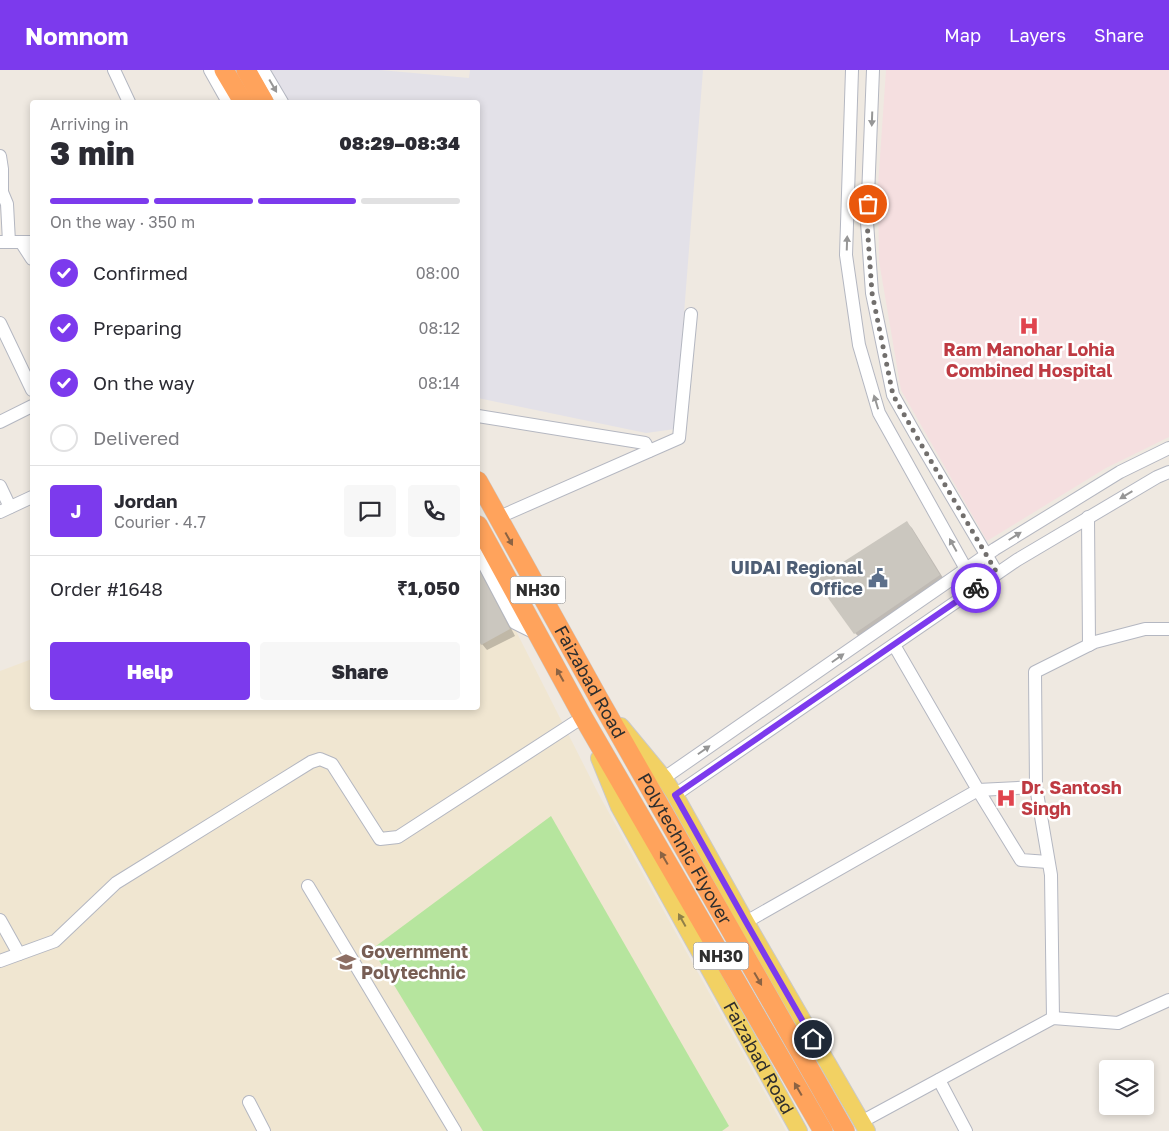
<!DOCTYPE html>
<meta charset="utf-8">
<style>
body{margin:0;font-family:"Golos Text",sans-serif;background:#f7f7f7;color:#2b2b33;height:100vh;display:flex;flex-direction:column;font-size:19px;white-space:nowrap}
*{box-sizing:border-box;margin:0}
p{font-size:16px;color:#7c7c81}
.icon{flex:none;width:28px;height:28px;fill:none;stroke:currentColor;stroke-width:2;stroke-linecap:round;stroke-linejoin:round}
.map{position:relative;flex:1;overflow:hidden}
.drawer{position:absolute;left:30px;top:30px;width:450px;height:610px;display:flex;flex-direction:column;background:#fff;border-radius:5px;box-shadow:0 2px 8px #0003}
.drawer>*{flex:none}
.buttons{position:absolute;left:1099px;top:990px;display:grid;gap:10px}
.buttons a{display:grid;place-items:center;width:55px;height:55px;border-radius:5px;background:#fff;box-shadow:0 2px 8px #0003;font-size:25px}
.pin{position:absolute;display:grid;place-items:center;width:42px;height:42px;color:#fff;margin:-21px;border:2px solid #fff;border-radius:50%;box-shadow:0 1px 5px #0007}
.courier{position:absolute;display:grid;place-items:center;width:50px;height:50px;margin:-25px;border:4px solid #7c3aed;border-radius:50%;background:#fff;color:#222;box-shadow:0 1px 6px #0007}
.overview em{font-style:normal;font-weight:800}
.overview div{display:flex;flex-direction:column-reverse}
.overview{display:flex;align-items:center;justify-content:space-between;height:85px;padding:0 20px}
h1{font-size:32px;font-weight:800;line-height:38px}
.bar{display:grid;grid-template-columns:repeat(4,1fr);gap:8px 5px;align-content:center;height:60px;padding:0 20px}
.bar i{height:6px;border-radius:4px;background:#e1e1e2}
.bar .selected{background:#7c3aed}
.bar p{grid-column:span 4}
.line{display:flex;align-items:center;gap:12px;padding:0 20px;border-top:1px solid #e1e1e2}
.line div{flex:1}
.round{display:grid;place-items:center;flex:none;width:52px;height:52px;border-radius:5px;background:#f7f7f7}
ol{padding:0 20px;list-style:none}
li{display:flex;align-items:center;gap:15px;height:55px}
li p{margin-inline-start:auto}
li .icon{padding:5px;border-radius:50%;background:#7c3aed;color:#fff;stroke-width:4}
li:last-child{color:#7c7c81}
li i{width:28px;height:28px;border:2px solid #e1e1e2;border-radius:50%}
.cta{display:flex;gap:10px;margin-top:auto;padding:10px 20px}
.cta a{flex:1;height:58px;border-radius:5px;background:#7c3aed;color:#fff;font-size:20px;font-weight:800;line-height:58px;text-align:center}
.cta a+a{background:#f7f7f7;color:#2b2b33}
header{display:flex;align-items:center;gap:30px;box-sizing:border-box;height:70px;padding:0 25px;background:#7c3aed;color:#fff}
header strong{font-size:24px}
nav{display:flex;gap:28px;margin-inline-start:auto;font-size:18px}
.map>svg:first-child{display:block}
</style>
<header>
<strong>Nomnom</strong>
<nav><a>Map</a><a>Layers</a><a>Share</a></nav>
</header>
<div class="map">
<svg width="1169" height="1061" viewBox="0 0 1169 1061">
<rect width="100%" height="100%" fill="#efe9e1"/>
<polygon fill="#e3e1e8" points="267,0 380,0 469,8 470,0 703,0 675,359 646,363 478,328 478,32 285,32"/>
<polygon fill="#f0e6d1" points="478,486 598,723 786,1061 0,1061 0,601 32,589 32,638 478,638"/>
<polygon fill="#f5dfe0" points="886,0 1169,0 1169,367 1106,398 987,471 901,320 879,191 878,116"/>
<polygon fill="#b6e59e" points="551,746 729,1056 722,1061 483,1061 372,879"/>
<g fill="#0003">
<polygon points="906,452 912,458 945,511 861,569 855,563"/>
<polygon points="478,493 515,566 487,580 482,574 478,566"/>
</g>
<g fill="#cbc7bf">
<polygon points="907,451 940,505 854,564 815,510"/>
<polygon points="478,497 510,559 481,575 478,569"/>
</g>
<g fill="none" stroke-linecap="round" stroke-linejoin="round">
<defs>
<g id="minor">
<polyline points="114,0 129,32"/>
<polyline points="210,0 228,32"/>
<polyline points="263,0 282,32"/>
<polyline points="852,0 846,185 859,275 879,343 976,517"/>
<polyline points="873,0 867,152 872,223 893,325 918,369 997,503"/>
<polyline points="0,86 2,99 2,122 7,134 9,172"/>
<polyline points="0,172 32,172"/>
<polyline points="21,172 32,189"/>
<polyline points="0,253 32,320"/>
<polyline points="478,346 645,373 649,381"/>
<polyline points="0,352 32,336"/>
<polyline points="0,416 10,437"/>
<polyline points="0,442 32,427"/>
<polyline points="1088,447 1089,575"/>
<polyline points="497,448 679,368 691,244"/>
<polyline points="478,483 515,553 537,564"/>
<polyline points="664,708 995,479 1120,402 1169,378"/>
<polyline points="1036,717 1051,805 1053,948"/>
<polyline points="675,725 1017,490 1157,407 1169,402"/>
<polyline points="1048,792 1021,790 978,720 1036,717 1035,602 1095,572 1145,559 1169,559"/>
<polyline points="308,816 455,1061"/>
<polyline points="0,850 19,884"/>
<polyline points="746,852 978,720 894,575"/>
<polyline points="0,891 55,871 116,813 311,692 320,689 332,694 380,769 398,767 583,647"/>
<polyline points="939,1010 966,1061"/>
<polyline points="249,1032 264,1061"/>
<polyline points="861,1052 1053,948 1118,953 1169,930"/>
</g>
<g id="major">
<polyline points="621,656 664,708 675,725 746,852 867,1061"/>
<path id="s1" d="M599,688L619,737L799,1061"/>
</g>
<g id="highway">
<polyline points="224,0 243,32"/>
<polyline points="246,0 264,32"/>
<path id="s2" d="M478,411L599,629L845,1061"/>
<polyline points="478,455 583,647 823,1061"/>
</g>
</defs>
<use href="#minor" stroke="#b4b7c1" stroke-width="14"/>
<use href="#major" stroke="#c9c9c9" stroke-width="18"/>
<use href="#highway" stroke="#c9c9c9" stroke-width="20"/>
<use href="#minor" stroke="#fff" stroke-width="12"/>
<use href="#major" stroke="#f2d163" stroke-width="16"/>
<use href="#highway" stroke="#ffa35c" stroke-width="19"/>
</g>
<defs><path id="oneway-solid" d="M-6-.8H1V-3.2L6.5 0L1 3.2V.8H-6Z" transform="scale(1.25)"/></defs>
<g fill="#969696">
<use href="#oneway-solid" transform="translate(273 16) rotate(60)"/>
<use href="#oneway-solid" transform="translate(872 49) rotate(92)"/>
<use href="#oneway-solid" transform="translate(847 173) rotate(-88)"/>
<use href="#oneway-solid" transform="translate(876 332) rotate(-107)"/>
<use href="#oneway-solid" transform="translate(1126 425) rotate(149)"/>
<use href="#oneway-solid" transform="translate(1015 466) rotate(-32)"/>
<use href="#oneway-solid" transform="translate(953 475) rotate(-119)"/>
<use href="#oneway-solid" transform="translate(838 588) rotate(-35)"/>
<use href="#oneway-solid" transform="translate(704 680) rotate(-35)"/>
</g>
<g fill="#8c6343">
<use href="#oneway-solid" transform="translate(509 469) rotate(61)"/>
<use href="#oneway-solid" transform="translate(560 605) rotate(-119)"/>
<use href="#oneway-solid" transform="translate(664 788) rotate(-120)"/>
<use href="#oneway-solid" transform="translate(758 909) rotate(60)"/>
<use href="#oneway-solid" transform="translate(798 1019) rotate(-120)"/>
</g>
<use fill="#908048" href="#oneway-solid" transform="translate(682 850) rotate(-119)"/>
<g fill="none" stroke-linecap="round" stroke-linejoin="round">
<polyline stroke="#726f6d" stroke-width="5" stroke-dasharray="0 9" points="868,134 867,152 872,223 893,325 918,369 997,503 976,518"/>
<polyline stroke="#7c3aed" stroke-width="6" points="813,969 746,852 675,725 976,518"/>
</g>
<defs>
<symbol id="hospital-bare" viewBox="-9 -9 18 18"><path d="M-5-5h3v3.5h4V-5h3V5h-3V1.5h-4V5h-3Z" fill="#e0444e" stroke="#fff" stroke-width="2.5" paint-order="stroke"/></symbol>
<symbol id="civic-bare" viewBox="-9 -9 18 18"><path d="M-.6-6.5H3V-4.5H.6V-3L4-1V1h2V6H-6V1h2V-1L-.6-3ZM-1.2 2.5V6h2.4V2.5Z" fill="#5c6f8a" stroke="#fff" stroke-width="2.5" paint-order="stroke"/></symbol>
<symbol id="university-bare" viewBox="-9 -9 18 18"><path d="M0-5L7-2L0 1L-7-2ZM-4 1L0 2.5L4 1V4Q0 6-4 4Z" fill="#8d6e63" stroke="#fff" stroke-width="2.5" paint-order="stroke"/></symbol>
</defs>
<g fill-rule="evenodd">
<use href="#hospital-bare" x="1015" y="242" width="28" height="28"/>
<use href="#civic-bare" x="864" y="494" width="28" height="28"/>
<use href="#hospital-bare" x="992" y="714" width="28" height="28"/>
<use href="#university-bare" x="332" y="878" width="28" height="28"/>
</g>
<g text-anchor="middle" stroke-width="5" stroke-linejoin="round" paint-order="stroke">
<g fill="#fff" stroke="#6d6d6d" stroke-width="1">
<rect x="510.5" y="506.5" width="55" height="27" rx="4"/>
<rect x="693.5" y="872.5" width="55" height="27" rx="4"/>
</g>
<g font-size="16" font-weight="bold" fill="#2e2e2e">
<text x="538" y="526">NH30</text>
<text x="721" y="892">NH30</text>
</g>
<g font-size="18" font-weight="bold" fill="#be3a42" stroke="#fff">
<text x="1029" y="286">Ram Manohar Lohia<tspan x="1029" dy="21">Combined Hospital</tspan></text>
<text x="1021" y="724" text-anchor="start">Dr. Santosh<tspan x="1021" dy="21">Singh</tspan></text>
</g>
<g font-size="18" font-weight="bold" fill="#4e5e75" stroke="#fff" text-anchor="end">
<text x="863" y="504">UIDAI Regional<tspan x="863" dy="21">Office</tspan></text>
</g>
<g font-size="18" fill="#2e2e2e" stroke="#fff">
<text dy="6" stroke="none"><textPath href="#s2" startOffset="230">Faizabad Road</textPath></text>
<text dy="6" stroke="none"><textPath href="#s2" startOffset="422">Polytechnic Flyover</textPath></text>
<text dy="6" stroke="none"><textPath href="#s1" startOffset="340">Faizabad Road</textPath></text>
</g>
<g font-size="18" font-weight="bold" fill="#785e54" stroke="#fff" text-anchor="start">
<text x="361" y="888">Government<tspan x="361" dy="21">Polytechnic</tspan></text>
</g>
</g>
</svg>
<div class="buttons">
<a><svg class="icon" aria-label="layers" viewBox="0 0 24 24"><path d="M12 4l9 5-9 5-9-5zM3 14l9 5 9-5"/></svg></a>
</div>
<div class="pin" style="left:868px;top:134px;background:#ea580c"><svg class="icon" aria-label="bag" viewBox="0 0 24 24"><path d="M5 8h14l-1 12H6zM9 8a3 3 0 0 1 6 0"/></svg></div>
<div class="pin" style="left:813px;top:969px;background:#1f2937"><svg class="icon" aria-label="home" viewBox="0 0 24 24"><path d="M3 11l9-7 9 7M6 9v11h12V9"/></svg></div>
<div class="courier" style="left:976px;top:518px"><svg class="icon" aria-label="bike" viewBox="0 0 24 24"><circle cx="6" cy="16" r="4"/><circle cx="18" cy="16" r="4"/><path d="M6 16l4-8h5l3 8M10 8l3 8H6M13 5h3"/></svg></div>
<section class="drawer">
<div class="overview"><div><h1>3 min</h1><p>Arriving in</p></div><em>08:29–08:34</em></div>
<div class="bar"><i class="selected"></i><i class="selected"></i><i class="selected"></i><i></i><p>On the way · 350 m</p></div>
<ol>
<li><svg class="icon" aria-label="check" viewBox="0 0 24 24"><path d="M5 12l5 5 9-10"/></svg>Confirmed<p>08:00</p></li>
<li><svg class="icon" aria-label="check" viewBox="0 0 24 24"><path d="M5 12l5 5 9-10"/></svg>Preparing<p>08:12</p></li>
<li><svg class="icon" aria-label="check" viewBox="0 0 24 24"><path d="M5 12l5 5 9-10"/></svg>On the way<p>08:14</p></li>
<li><i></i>Delivered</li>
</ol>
<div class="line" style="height:90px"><b class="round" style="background:#7c3aed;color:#fff">J</b><div><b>Jordan</b><p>Courier · 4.7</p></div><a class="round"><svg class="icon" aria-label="chat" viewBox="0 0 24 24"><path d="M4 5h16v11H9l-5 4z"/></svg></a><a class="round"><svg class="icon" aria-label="phone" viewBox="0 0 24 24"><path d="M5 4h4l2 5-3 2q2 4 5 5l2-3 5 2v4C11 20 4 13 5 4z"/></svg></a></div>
<div class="line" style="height:65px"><div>Order #1648</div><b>₹1,050</b></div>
<div class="cta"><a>Help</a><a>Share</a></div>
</section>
</div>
